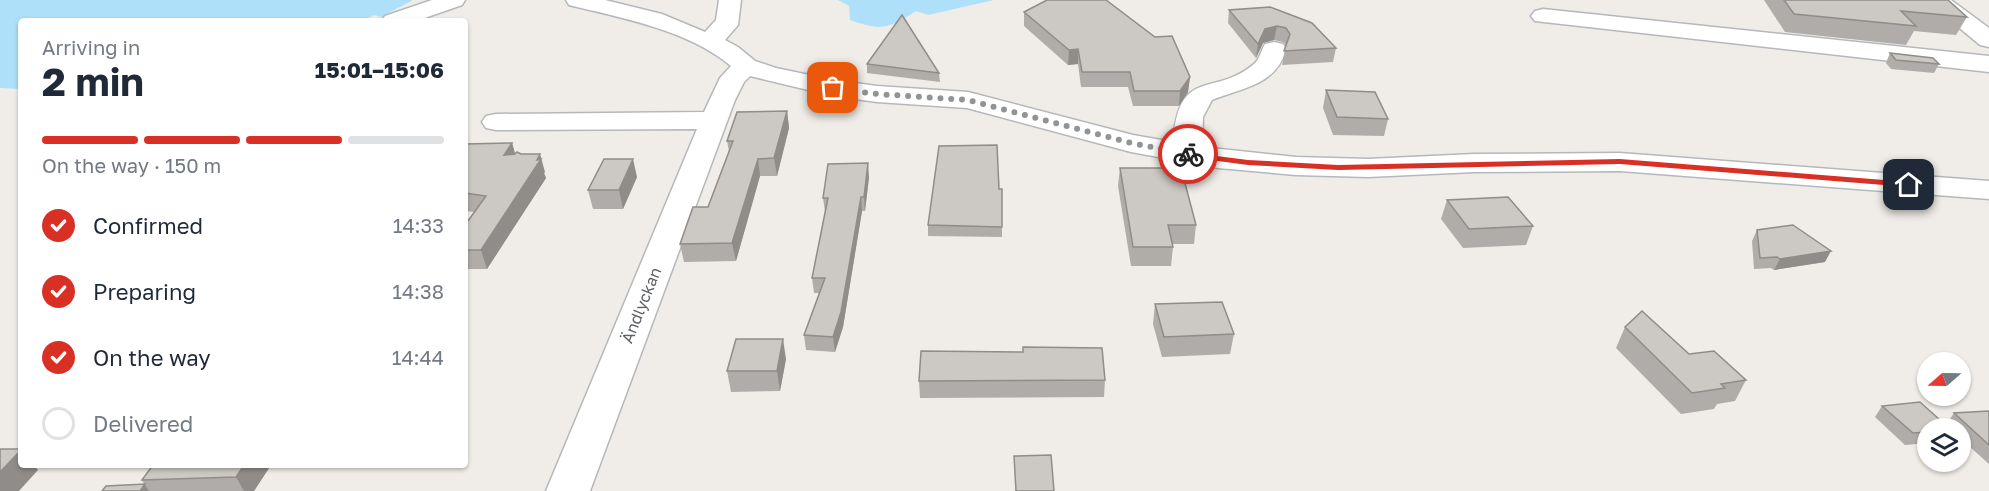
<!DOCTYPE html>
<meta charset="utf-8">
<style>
body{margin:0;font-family:"Golos Text",sans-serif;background:#f2f2f3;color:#1f2937;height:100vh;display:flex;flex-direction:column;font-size:22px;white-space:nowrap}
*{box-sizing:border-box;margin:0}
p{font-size:20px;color:#747a83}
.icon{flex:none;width:33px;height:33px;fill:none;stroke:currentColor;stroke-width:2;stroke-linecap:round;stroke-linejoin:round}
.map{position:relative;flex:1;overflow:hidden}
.side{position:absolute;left:18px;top:18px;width:450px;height:450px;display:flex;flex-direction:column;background:#fff;border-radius:6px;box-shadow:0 2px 4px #0004}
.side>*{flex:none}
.needle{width:39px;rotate:250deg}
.tools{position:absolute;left:1917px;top:352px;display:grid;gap:12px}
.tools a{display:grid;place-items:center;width:54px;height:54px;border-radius:50%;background:#fff;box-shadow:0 2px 4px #0004;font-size:30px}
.pin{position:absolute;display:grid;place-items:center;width:51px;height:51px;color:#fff;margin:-26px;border-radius:12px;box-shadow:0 3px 9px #0006}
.courier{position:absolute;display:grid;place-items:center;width:60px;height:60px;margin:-30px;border:4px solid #d93025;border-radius:50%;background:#fff;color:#222;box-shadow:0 2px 8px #0007}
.headline em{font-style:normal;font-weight:700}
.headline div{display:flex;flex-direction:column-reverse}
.headline{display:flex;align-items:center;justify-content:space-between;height:102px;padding:0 24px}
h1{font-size:39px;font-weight:700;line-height:45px}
.bar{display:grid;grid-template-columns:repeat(4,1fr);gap:9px 6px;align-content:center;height:72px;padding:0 24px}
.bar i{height:8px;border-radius:4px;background:#e0e1e3}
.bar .on{background:#d93025}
.bar p{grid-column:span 4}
ol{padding:0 24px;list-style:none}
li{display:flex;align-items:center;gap:18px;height:66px}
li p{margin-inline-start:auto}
li .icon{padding:6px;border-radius:50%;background:#d93025;color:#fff;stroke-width:4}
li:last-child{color:#747a83}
li i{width:33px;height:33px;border:3px solid #e0e1e3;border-radius:50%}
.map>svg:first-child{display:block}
</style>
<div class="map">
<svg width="1989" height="491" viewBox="0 0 1989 491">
<rect width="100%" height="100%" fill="#f0ede8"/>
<g fill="#afe0f9">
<polygon points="0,0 413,0 381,17 374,15 362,21 21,21 19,89 0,88"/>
<path d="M838,0H994L928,15L916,11C889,29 881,31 850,20L849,6Z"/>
</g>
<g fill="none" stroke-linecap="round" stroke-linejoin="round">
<defs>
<g id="minor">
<polygon points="432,0 465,0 462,5 416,21 381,21 385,16"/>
<path d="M566,0H605L662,14L705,32L716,20L719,0H741L738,25L725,40L738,47L755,61L776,68L833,80L877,86L968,92L1133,135L1173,142C1179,65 1214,98 1254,64C1260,59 1261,50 1265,44L1274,42L1283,44L1286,49C1277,85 1242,88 1212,100L1203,117L1202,147L1296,157L1368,159L1474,154L1620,153L1989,181V199L1620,171L1474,172L1368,177L1296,175L1218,168L1131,152L967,108L877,102L833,96L750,76L744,82L735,100L590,491H546L697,129L496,130L486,128L482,122L486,116L496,114L704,112L720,78L731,66C688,30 622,18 569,5Z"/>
<polygon points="1926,0 1951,0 1989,28 1989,47 1980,45"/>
<polygon points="1543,9 1989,56 1989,72 1535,21 1531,16 1535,11"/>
</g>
</defs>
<use href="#minor" stroke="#b5b8bb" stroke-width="3"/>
<use href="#minor" fill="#fff" fill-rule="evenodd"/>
</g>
<g fill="#afaca9">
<polygon points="1764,0 1948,0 1967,17 1956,35 1914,31 1906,45 1785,32"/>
<polygon points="1270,7 1336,48 1333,62 1282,65 1286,45 1283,42 1274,40 1263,43 1256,58 1228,23 1229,10"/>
<polygon points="1024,12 1190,77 1188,92 1179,106 1133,106 1128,87 1081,87 1078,64 1068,65 1024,26"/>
<polygon points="1890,53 1939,64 1934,73 1891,69 1886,63"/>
<polygon points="867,64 939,73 940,82 867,73"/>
<polygon points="1326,90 1388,119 1384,136 1333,135 1323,108"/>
<polygon points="787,111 789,128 777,176 760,176 736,261 684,262 680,244 708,207 729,151 727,141"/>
<polygon points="512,143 515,154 545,172 544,173 546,178 487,269 465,269 465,225 474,212 465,211 465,144"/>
<polygon points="1120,168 1196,225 1194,244 1172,244 1173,247 1171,266 1131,266 1118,186"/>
<polygon points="637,177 623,209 593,209 588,190"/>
<polygon points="869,177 865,211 862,211 843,327 835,352 806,350 804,335 819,293 814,293 812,278 825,212 823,198"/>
<polygon points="999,189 1002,189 1002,237 928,236 928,225"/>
<polygon points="1447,200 1533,226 1526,245 1463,248 1441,219"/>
<polygon points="1757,230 1825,262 1774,270 1771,268 1754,269 1752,241"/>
<polygon points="1155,304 1234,334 1230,354 1162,357 1153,324"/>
<polygon points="1625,327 1689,354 1746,380 1735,401 1717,404 1714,409 1681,414 1616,348"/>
<polygon points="786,359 780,391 731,392 727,371"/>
<polygon points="1105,380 1104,397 920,398 919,381"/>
<polygon points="1882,406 1928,429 1928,443 1905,445 1875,417"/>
<polygon points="1989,411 1989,464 1960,438 1960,429 1950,429 1946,425 1954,413"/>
<polygon points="153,465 271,465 254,491 102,491 144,484 142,480"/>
</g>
<g fill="#8f8c89">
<polygon points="1277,26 1274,40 1263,43 1256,58 1258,44 1265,29"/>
<polygon points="1078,49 1078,64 1068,65 1069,50"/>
<polygon points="1190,77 1188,92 1179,106 1180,91"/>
<polygon points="787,111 789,128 777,176 774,158"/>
<polygon points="512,143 517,160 504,155"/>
<polygon points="540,154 545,172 544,173 546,178 487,269 481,250"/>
<polygon points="633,159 637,177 623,209 619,190"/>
<polygon points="758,159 760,176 736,261 732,243"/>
<polygon points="868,163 869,177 865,211 864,197"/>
<polygon points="861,197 862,211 843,327 835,352 833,337"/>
<polygon points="1831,251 1825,262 1774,270 1780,259"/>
<polygon points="783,339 786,359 780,391 777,371"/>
<polygon points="21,450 21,465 34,465 38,470 19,491 0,491 0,472"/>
<polygon points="244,465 271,465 254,491 244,491 236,477"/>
<polygon points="145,485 149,491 140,491"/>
</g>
<g fill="#ccc8c4" stroke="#8f8c89" stroke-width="1.5">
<polygon points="1047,0 1106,0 1155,37 1172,36 1190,77 1180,91 1134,91 1130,72 1082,72 1078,49 1069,50 1024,12"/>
<polygon points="1784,0 1948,0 1967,17 1901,11 1916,26 1794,14"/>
<polygon points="1270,7 1312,23 1336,48 1284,51 1290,34 1286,28 1277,26 1265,29 1258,44 1229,10"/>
<polygon points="902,15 939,73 867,64"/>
<polygon points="1890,53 1933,58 1939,64 1896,60"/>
<polygon points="1326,90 1375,92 1388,119 1337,117"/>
<polygon points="787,111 774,158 758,159 732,243 680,244 693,207 708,207 733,141 727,141 737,112"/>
<polygon points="512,143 504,155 515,154 517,152 521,154 540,154 537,160 541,159 481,250 465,250 465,225 486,196 465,193 465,144"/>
<polygon points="997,145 999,189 1002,189 1002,227 928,225 939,146"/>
<polygon points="604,159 633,159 619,190 588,190"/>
<polygon points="868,163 864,197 861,197 841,312 833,337 804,335 825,278 812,278 828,198 823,198 828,164"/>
<polygon points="1120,168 1181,168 1196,225 1168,225 1173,247 1133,247"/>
<polygon points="1508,197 1533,226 1469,229 1447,200"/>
<polygon points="1793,225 1831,251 1780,259 1777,257 1760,258 1757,230"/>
<polygon points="1222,302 1234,334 1164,337 1155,304"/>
<polygon points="1642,311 1689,354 1714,351 1746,380 1721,384 1725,388 1692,393 1625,327"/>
<polygon points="736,339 783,339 777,371 727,371"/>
<polygon points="1023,347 1102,348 1105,380 919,381 921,351 1023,352"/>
<polygon points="1920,402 1950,429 1928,429 1928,432 1913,433 1882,406"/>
<polygon points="1989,411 1989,445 1954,413"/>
<polygon points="0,449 21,449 21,450 0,472"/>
<polygon points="1051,455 1054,491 1016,491 1014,456"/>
<polygon points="153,465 244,465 236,477 142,480"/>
<polygon points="145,484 140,491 102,491 106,486"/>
</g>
<polygon fill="#d93025" points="1185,152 1248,160 1338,165 1620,159 1909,182 1913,185 1909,187 1620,164 1338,170 1248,165 1188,157 1185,156"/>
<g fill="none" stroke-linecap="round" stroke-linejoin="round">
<polyline stroke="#929394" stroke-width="6" stroke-dasharray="0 10.8" points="833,88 877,94 968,100 1131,143 1188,154"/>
</g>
<g text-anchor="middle" stroke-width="4.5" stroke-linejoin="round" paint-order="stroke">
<g font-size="16" fill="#5f6367" stroke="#fff">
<text transform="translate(641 305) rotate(-68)" y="6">Ändlyckan</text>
</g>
</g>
</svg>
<div class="tools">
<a><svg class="needle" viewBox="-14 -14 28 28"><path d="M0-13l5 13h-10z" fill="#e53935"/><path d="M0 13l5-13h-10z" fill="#747a83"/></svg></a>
<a><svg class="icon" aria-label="layers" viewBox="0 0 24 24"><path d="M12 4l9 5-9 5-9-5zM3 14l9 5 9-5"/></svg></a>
</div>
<div class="pin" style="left:833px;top:88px;background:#ea580c"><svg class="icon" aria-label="bag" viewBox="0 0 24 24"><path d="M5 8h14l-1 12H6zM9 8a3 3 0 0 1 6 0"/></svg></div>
<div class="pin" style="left:1909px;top:185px;background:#1f2937"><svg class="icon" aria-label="home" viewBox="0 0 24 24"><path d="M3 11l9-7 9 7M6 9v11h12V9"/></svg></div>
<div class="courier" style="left:1188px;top:154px"><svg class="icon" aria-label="bike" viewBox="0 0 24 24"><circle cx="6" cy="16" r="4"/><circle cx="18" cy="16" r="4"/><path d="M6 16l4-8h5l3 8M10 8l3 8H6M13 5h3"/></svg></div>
<section class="side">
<div class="headline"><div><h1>2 min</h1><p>Arriving in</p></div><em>15:01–15:06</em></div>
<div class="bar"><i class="on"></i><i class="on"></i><i class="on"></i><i></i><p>On the way · 150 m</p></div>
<ol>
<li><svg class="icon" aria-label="check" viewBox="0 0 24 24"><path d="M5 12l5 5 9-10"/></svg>Confirmed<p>14:33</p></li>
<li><svg class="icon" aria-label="check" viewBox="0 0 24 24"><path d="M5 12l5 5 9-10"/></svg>Preparing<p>14:38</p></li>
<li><svg class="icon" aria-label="check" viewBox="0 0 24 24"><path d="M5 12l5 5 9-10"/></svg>On the way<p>14:44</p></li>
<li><i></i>Delivered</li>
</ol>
</section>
</div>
